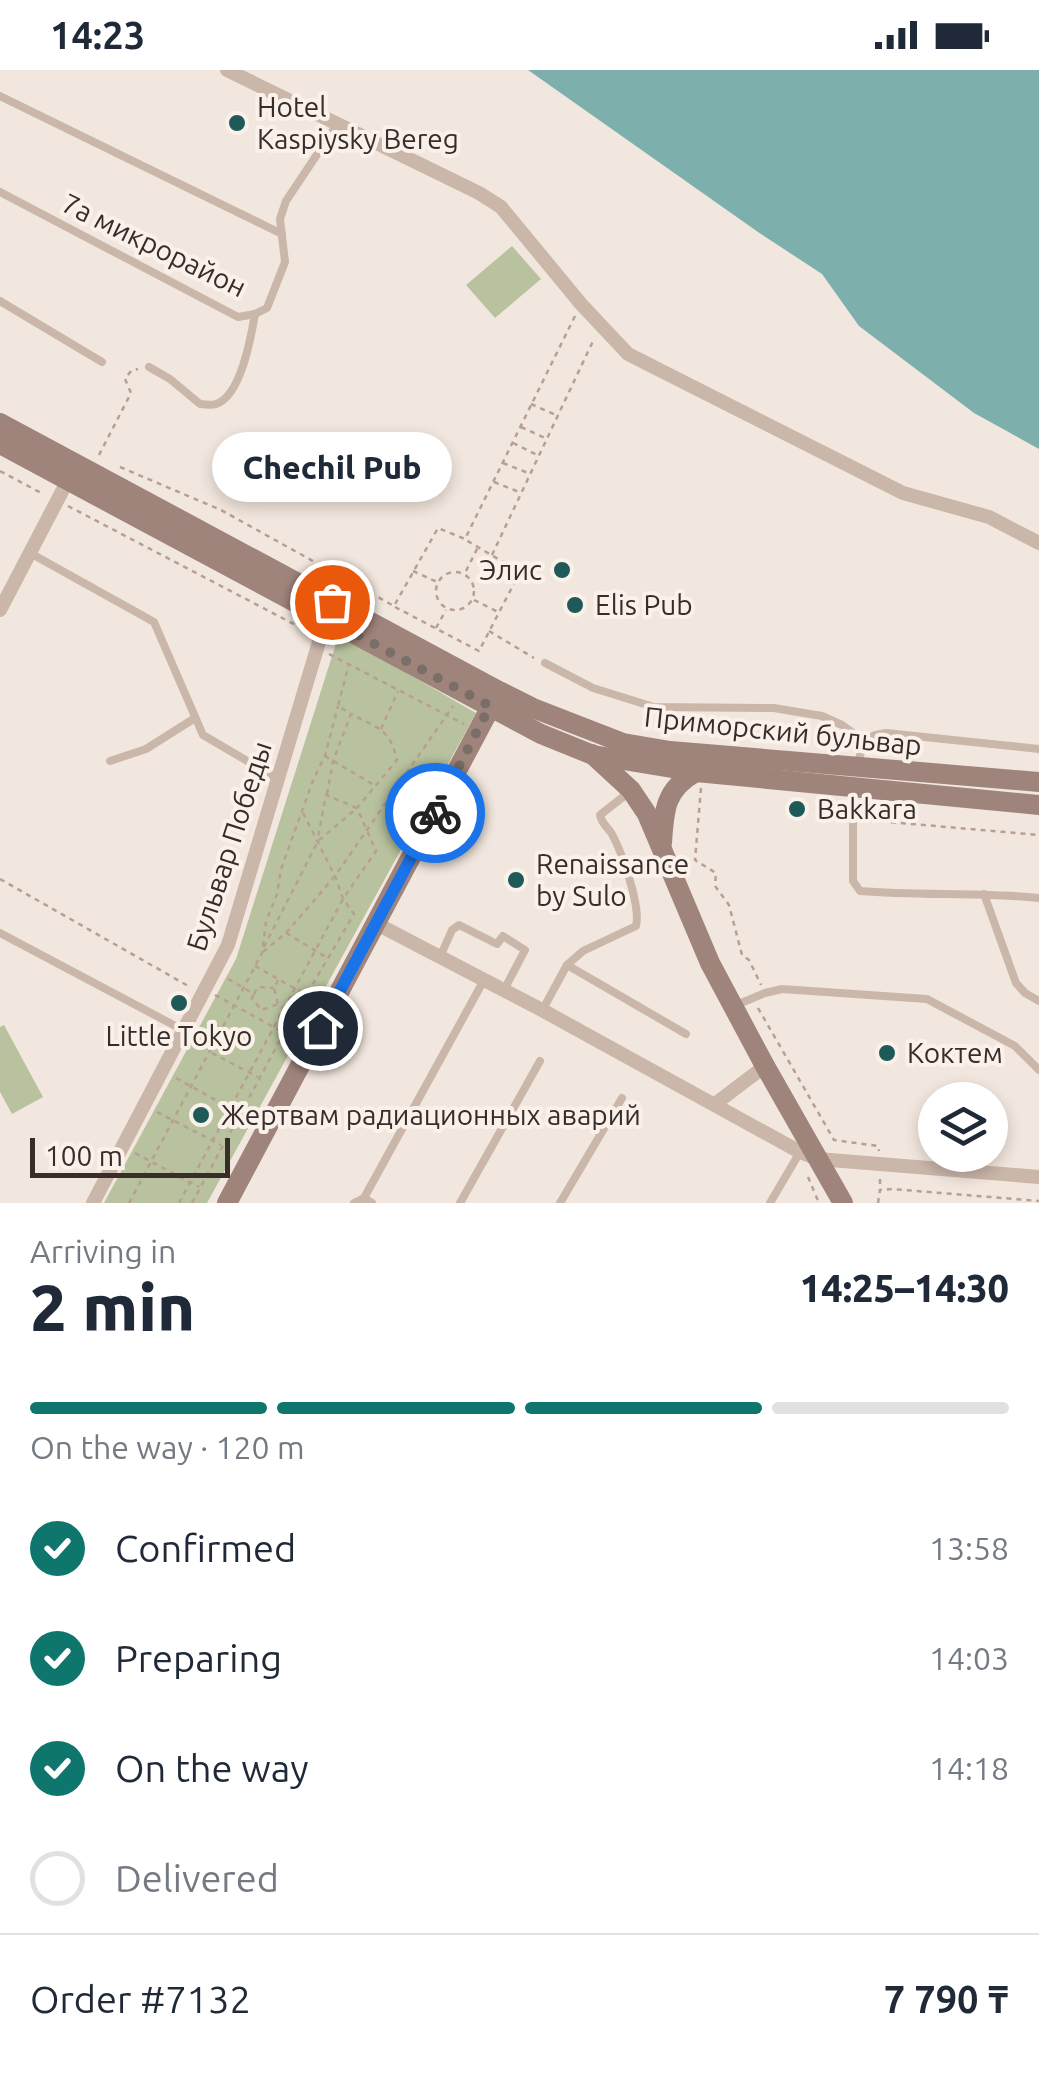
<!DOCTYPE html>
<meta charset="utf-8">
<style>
body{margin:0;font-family:Ubuntu,sans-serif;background:#f2f2f3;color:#1f2937;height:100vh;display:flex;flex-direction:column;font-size:38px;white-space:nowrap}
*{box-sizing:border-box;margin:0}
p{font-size:32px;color:#747a83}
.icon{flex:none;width:55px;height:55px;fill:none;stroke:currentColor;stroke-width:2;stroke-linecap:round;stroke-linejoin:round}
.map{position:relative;height:1133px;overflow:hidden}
.drawer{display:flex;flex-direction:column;background:#fff;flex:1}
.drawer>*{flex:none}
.buttons{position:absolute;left:918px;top:1012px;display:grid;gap:20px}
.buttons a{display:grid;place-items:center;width:90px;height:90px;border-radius:50%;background:#fff;box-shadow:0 5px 15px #0003;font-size:50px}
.scale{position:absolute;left:30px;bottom:25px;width:200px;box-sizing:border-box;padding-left:10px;border:5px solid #382d29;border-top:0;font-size:28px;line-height:35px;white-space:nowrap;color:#382d29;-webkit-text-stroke:8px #faf1ea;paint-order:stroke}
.pin{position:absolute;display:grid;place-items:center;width:85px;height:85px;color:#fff;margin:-42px;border:5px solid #fff;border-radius:50%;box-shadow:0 2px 10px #0007}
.courier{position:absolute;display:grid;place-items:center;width:100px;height:100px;margin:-50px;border:8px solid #1a73e8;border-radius:50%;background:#fff;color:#222;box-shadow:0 2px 12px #0007}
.bubble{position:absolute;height:70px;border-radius:35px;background:#fff;box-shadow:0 5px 15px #0003;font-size:32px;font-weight:800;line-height:70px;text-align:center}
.headline em{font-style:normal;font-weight:800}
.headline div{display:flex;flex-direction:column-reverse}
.headline{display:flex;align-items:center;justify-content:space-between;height:170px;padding:0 30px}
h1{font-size:65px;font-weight:800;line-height:75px}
.bar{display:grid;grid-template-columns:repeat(4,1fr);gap:15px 10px;align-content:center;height:120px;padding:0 30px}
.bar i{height:12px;border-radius:8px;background:#e0e1e3}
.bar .current{background:#0f766e}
.bar p{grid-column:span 4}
.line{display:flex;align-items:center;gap:25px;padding:0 30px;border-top:2px solid #e0e1e3}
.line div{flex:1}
ol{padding:0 30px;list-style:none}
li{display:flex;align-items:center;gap:30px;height:110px}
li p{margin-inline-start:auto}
li .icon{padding:10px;border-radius:50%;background:#0f766e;color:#fff;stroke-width:4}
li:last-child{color:#747a83}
li i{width:55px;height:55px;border:5px solid #e0e1e3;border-radius:50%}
.status{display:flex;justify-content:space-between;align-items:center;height:70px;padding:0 50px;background:#fff;direction:ltr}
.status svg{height:28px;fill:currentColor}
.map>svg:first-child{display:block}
</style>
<div class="status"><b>14:23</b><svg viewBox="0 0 49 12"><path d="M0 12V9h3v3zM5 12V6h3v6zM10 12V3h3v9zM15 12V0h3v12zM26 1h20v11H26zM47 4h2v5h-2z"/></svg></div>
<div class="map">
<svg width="1039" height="1133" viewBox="0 0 1039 1133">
<rect width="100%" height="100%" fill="#f2e7de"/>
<g fill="#b9c29e">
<polygon points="512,176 541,209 495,248 466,215"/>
<polygon points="339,564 476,643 207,1133 104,1133 236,889"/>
<polygon points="4,955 43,1027 12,1044 0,1022 0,957"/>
</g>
<polygon fill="#7db0ad" points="528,0 1039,0 1039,379 974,343 859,256 822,204 758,162"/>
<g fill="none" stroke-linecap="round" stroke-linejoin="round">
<g stroke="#b79f94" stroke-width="2.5" stroke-dasharray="5 5" stroke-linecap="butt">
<polyline points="531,334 556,345"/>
<polyline points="521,357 545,368"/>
<polyline points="513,373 537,385"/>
<polyline points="99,385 131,323 125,309 131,301 138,299"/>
<polyline points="503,393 528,403"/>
<polyline points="120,397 221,440 394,536 438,458 465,469 575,246"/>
<polyline points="0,401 43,424"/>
<polyline points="494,412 519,422"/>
<polyline points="68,436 309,562"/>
<polyline points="492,485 594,269"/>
<polyline points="413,501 437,512"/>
<polyline points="466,501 478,477"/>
<circle cx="455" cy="521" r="19"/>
<polyline points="474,530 498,542"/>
<polyline points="395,537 479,581 520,502 466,470"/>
<polyline points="436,558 446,540"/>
<polyline points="489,561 534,588"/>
<polyline points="329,584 464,654"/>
<polyline points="381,659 398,621"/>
<polyline points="325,686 374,715"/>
<polyline points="701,718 695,790 716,803 715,816 729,835 742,885 749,890 761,915"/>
<polyline points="327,724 333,691 351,644 338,636 349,594"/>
<polyline points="863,746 866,750 1039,765"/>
<polyline points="0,809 190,917"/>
<polyline points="286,863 326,887"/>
<polyline points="264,877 318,771 357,738 326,725 318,768"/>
<polyline points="263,882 286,863 335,806 453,636"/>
<polyline points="255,896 305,924"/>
<polyline points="228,909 254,924 258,917 274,918"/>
<polyline points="278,910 274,918 278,934 283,938"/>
<polyline points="215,925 283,962"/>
<polyline points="253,925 252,929 262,940 278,934"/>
<polyline points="758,938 834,1070 878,1076 879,1081"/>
<polyline points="212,983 258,1007"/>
<polyline points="176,1008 239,1043"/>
<polyline points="157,1042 221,1075"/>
<polyline points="135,1083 199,1117"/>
<polyline points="808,1107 819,1133"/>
<polyline points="880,1109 880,1120"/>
<polyline points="129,1133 262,883 266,852 277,824 281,799 314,708 325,686 338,636"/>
<path d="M179,1133L343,829L376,781L357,738L397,690C390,659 378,658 351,644"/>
<polyline points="192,1133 284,963 354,844 343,829 335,806 302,741"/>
<polyline points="878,1133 880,1120 892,1119 1039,1131"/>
</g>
<g stroke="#cbb6aa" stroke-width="8">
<polyline points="0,26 282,164"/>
<polyline points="0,122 238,247 255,244 267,238 285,192 280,149 286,131 338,53"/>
<polyline points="0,231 102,292"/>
<path d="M149,297L170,309L200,334C206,334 210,336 216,334C241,326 251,267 255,244"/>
<polyline points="30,483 154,552 203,665 278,709"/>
<polyline points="545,593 593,618 654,637 774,638 822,646 842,655 864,671"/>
<polyline points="110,691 146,679 195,648"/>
<path d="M858,693C864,671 863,666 886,663L1039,679"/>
<path d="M853,722V811L860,821C920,826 979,822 1039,828"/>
<polyline points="984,824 1016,913 1025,923 1039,931"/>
<polyline points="0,863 183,960"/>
<polyline points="440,887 452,860 459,855 497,874 503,866 525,880 504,920"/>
<polyline points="567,895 686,964"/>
<polyline points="734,936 765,923 782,919 927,929 1015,976 1039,1000"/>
<path d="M543,939L567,895L583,881L636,856C641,836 622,783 612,764C607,756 602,755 600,745L628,723"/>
<polyline points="364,1128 484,910"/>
<polyline points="354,1133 364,1128 372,1133"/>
<polyline points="460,1133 540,991"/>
<polyline points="560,1133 622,1028"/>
<polyline points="770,1133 800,1082"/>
</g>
<g stroke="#cbb6aa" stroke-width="14">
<polyline points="227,0 479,123 501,137 581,234 628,284 903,423 989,447 1039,473"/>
<polyline points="0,540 68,410"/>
<polyline points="375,853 542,940 800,1082 818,1089 1039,1107"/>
<polyline points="715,1034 765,996"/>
<polyline points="93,1133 228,875 328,542"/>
</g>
<g stroke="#9f847b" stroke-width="20">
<polyline points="0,353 499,621 533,638 623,673 670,681 1039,712"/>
<polyline points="0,374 541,664 593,685 696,702 1039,735"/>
<polyline points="592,684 631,720 647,744 710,893 765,996 843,1133"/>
<path d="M662,773C664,740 665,719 696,702"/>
<polyline points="227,1133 496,627"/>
</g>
</g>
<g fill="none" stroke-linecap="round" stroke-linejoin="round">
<polyline stroke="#796e68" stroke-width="10" stroke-dasharray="0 18" points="332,532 326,548 490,636 435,743"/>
<polyline stroke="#1a73e8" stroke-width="12" points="320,958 435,743"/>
</g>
<g fill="#1f5a58" stroke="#faf1ea" stroke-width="4">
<circle cx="237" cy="53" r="10"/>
<circle cx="562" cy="500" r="10"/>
<circle cx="575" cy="535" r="10"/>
<circle cx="797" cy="739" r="10"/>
<circle cx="516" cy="810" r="10"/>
<circle cx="179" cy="933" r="10"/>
<circle cx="887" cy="983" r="10"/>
<circle cx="201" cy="1045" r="10"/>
</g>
<g text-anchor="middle" stroke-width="8" stroke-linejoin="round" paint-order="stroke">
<g font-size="28" fill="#382d29" stroke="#faf1ea" text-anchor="start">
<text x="257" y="47">Hotel<tspan x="257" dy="32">Kaspiysky Bereg</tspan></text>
<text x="542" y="510" text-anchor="end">Элис</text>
<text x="595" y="545">Elis Pub</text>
<text x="817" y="749">Bakkara</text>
<text x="536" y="804">Renaissance<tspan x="536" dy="32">by Sulo</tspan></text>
<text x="179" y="976" text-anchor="middle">Little Tokyo</text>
<text x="907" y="993">Коктем</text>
<text x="221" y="1055">Жертвам радиационных аварий</text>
</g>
<g font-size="28" fill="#382d29" stroke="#faf1ea">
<text transform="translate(154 175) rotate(26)" y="10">7а микрорайон</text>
<text transform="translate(783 661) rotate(6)" y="10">Приморский бульвар</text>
<text transform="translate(229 776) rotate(-72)" y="10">Бульвар Победы</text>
</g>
</g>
</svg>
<div class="buttons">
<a><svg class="icon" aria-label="layers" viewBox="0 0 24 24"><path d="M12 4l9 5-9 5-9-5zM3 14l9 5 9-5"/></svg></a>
</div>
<div class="scale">100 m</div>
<div class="pin" style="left:332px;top:532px;background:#ea580c"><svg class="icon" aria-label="bag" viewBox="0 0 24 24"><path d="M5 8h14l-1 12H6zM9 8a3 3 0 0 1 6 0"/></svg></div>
<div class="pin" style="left:320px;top:958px;background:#1f2937"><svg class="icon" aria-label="home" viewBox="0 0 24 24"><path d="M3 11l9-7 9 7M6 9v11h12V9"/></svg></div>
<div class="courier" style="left:435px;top:743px"><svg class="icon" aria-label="bike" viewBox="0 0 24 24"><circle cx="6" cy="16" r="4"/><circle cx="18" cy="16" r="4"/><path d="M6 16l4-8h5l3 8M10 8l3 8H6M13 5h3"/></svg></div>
<div class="bubble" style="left:212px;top:362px;width:240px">Chechil Pub</div>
</div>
<section class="drawer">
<div class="headline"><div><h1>2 min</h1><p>Arriving in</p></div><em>14:25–14:30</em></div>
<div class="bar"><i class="current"></i><i class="current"></i><i class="current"></i><i></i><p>On the way · 120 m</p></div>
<ol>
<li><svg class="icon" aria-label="check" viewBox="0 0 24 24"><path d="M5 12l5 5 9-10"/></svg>Confirmed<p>13:58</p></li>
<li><svg class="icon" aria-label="check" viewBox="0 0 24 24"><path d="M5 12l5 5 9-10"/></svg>Preparing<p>14:03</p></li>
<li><svg class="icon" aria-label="check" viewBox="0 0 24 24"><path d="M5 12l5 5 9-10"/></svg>On the way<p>14:18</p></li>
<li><i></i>Delivered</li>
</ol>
<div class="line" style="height:130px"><div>Order #7132</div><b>7 790 ₸</b></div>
</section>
